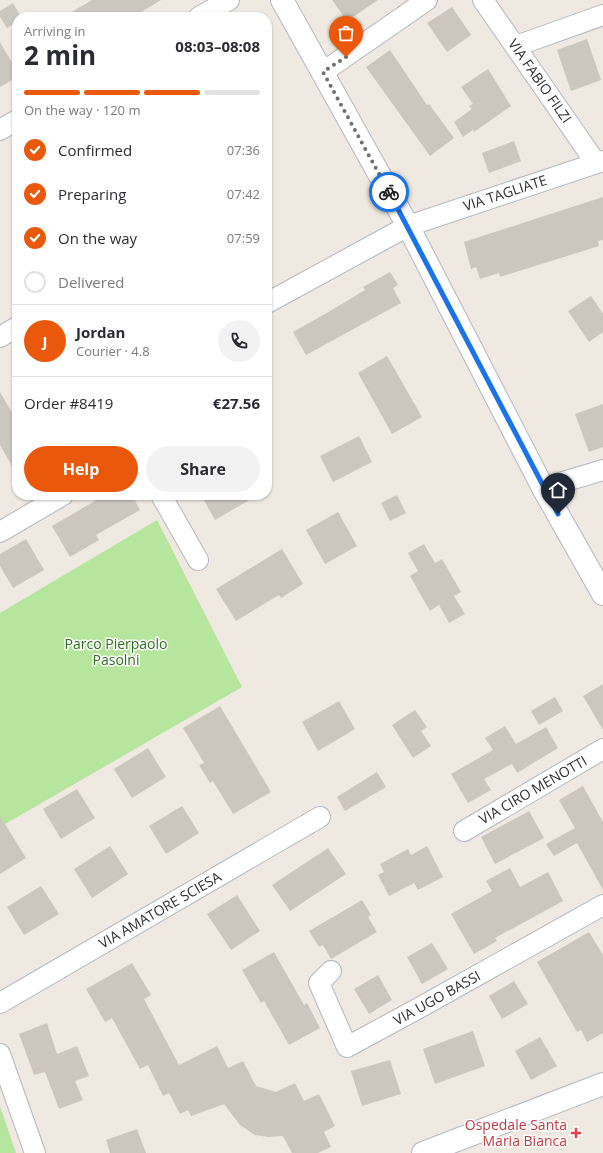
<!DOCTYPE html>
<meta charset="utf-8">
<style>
body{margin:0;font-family:"Open Sans",sans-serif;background:#f2f2f3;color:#2b2b33;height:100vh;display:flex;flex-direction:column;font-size:15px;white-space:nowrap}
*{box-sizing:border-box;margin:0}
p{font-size:13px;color:#7c7c81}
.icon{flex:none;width:22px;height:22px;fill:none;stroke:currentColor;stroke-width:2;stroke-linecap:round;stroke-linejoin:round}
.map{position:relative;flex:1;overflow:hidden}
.details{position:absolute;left:12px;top:12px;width:260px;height:488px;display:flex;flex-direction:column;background:#fff;border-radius:16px;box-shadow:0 1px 3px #0004}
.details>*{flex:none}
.pin{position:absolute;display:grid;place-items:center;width:34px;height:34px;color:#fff;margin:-41px -17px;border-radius:50% 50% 50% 0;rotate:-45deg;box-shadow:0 0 4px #0007}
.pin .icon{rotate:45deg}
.courier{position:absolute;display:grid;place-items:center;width:40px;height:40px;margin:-20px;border:3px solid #1a73e8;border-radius:50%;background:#fff;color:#222;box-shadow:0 1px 5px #0007}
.head em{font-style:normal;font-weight:700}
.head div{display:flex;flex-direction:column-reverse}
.head{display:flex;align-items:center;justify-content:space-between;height:68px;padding:0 12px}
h1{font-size:26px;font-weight:700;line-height:30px}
.bar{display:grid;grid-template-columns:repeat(4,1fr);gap:6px 4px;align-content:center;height:48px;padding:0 12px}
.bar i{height:5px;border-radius:3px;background:#e1e1e2}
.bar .on{background:#ea580c}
.bar p{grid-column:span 4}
.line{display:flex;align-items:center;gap:10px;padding:0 12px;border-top:1px solid #e1e1e2}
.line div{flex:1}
.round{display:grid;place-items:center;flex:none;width:42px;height:42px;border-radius:21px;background:#f2f2f3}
ol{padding:0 12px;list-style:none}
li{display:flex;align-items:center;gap:12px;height:44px}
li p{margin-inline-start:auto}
li .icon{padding:4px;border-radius:50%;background:#ea580c;color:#fff;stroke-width:4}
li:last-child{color:#7c7c81}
li i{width:22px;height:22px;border:2px solid #e1e1e2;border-radius:50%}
.cta{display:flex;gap:8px;margin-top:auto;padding:8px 12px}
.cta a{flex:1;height:46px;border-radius:24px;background:#ea580c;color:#fff;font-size:16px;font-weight:700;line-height:46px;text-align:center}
.cta a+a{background:#f2f2f3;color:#2b2b33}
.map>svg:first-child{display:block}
</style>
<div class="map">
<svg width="603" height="1153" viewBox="0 0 603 1153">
<rect width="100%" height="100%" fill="#efe9e1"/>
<g fill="#b6e59e">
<polygon points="157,520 242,687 0,827 0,613"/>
<polygon points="0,1106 16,1153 0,1153"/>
</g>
<g fill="#cbc7bf">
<polygon points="92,0 161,0 133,17 63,17"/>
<polygon points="332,0 378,0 347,21"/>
<polygon points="13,3 21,17 17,17 17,22 7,28 0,17 0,11"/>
<polygon points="452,7 471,35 447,52 427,23"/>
<polygon points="587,39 601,80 571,91 557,50"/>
<polygon points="0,42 17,71 17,77 0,87"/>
<polygon points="390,50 427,105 429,104 454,138 430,156 366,67"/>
<polygon points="488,69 511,106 474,132 473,130 463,137 454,122 472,109 469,106 473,104 461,87"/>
<polygon points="514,141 521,161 489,173 482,153"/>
<polygon points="603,197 603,240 598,241 599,246 500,277 499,273 480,279 476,267 471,269 464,242"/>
<polygon points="390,272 398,285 393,288 401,303 306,355 293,332 330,311 365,290 363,287"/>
<polygon points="591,296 603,314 603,332 589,342 568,311"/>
<polygon points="387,356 422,417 392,434 358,373"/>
<polygon points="0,392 17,421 17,475 0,445"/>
<polygon points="603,404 603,447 589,452 575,414"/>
<polygon points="359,436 372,462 333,482 320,456"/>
<polygon points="105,495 132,495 140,510 96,535 99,540 70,557 52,526"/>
<polygon points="201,495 258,495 215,520"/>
<polygon points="397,495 406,513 390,521 381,503"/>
<polygon points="338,512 357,546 325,564 306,530"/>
<polygon points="26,539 44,570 13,588 0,566 0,554"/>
<polygon points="424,544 435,563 442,559 461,592 454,596 465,614 449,623 439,605 430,611 410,576 418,571 408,553"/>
<polygon points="282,549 303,584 281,598 279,595 236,621 216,589"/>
<polygon points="603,684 603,730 583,696"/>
<polygon points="555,697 563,711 539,725 531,711"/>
<polygon points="339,701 355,729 318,751 302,722"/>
<polygon points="220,706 271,792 233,814 213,781 210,783 199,765 204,763 183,728"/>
<polygon points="415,710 427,727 421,731 431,746 413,758 392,725"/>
<polygon points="505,726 516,744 546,727 558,748 517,773 512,764 484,779 491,790 468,803 451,774 493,750 485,738"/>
<polygon points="148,748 166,777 132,798 114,769"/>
<polygon points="377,772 386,787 345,811 337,797"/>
<polygon points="583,786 603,822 603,890 577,843 554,856 546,844 575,828 559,800"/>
<polygon points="77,789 95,818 61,839 43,809"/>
<polygon points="182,806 199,833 166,854 149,826"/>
<polygon points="529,811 544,838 495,864 481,837"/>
<polygon points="0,816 26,858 0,874"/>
<polygon points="110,846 128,874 92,898 74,869"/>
<polygon points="427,846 443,877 418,890 414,883 389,896 378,875 384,872 380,864 408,849 411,855"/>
<polygon points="328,848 346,874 290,911 272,885"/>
<polygon points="510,868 520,887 548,872 563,901 495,938 497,941 474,954 451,914 492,891 486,881"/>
<polygon points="41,886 59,914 24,935 7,907"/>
<polygon points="237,895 260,931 231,950 207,914"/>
<polygon points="362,900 371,915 368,917 377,932 331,959 323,945 319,947 309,931"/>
<polygon points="589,932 603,955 603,1033 587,1042 581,1030 577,1032 537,962"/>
<polygon points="432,943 448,969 422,984 407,957"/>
<polygon points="274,952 304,1005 307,1003 320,1028 289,1045 264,1001 261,1003 242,970"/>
<polygon points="132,963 151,995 144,999 179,1065 217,1046 228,1068 243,1061 256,1086 276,1092 295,1083 304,1101 319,1094 335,1126 324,1132 331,1147 318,1153 292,1153 283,1136 268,1137 255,1135 240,1125 224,1104 191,1116 188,1110 180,1114 169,1093 163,1096 148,1065 140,1069 112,1018 105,1022 86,989"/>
<polygon points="378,975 392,1000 369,1014 354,989"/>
<polygon points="514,981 528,1004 502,1019 489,996"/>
<polygon points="47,1023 57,1054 77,1046 89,1076 75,1081 83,1100 59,1109 45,1072 34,1075 19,1034"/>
<polygon points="473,1031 485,1066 435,1084 423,1049"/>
<polygon points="540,1037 557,1066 531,1080 515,1051"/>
<polygon points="390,1060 401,1094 362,1106 351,1071"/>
<polygon points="137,1129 146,1153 110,1153 106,1140"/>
</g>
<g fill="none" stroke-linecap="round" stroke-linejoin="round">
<defs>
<g id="street">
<polyline points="483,0 596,163"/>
<polyline points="199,17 229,0"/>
<polyline points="516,46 603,15"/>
<polyline points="323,72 427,0"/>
<polyline points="0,130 17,120"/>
<polyline points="267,303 408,226 603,161"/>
<polyline points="0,337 17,327"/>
<polyline points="543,488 603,470"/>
<polyline points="161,495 198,560"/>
<polyline points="0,532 63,495"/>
<polyline points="464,831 603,749"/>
<polyline points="331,971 319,983 347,1047 419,1008 603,905"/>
<polyline points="0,1003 320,817"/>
<polyline points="0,1054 35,1153"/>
</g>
<g id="secondary">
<polyline points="282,0 408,226 543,488 603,594"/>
<polyline points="423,1153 603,1084"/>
</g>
</defs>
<use href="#street" stroke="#b4b7c1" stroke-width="22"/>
<use href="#secondary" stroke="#b4b7c1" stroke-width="24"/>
<use href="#street" stroke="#fff" stroke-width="20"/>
<use href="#secondary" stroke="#fff" stroke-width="22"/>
</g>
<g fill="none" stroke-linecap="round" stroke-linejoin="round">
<polyline stroke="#726f6d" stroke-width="4" stroke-dasharray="0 7.2" points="346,57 323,72 389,192"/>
<polyline stroke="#1a73e8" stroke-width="5" points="389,192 558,514"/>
</g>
<path fill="#e0444e" stroke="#fff" stroke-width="1.5" d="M574 1127h4v4h4v4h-4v4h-4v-4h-4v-4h4z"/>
<g text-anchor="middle" stroke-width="3" stroke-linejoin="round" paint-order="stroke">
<g font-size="14" fill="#2e2e2e" stroke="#fff">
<text transform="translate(540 81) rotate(55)" y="5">VIA FABIO FILZI</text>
<text transform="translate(505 193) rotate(-18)" y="5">VIA TAGLIATE</text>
<text transform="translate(533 790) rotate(-30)" y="5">VIA CIRO MENOTTI</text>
<text transform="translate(160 910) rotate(-30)" y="5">VIA AMATORE SCIESA</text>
<text transform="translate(437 998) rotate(-29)" y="5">VIA UGO BASSI</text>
</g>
<g font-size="14" fill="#2c6e1b" stroke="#fff">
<text x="116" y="649">Parco Pierpaolo<tspan x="116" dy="16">Pasolni</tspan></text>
</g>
<g font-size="14" fill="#be3a42" stroke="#fff" text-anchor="end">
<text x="567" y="1130">Ospedale Santa<tspan x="567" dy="16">Maria Bianca</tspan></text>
</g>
</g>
</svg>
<div class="pin" style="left:346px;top:57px;background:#ea580c"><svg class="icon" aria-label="bag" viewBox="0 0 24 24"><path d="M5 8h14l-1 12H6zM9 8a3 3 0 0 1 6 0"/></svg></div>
<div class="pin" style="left:558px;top:514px;background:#1f2937"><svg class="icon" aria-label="home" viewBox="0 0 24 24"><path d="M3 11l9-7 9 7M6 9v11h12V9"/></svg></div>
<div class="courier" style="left:389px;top:192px"><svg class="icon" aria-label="bike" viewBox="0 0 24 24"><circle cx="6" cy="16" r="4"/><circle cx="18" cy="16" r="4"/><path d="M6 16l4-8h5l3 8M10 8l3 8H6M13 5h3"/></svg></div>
<section class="details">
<div class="head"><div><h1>2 min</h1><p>Arriving in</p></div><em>08:03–08:08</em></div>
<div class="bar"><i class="on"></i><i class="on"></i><i class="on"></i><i></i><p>On the way · 120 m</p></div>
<ol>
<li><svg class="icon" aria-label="check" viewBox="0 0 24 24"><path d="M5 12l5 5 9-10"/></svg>Confirmed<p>07:36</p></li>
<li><svg class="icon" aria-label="check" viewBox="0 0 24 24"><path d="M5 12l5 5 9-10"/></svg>Preparing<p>07:42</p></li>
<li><svg class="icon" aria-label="check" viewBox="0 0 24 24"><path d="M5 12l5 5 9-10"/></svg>On the way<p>07:59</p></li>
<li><i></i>Delivered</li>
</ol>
<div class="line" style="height:72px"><b class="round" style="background:#ea580c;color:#fff">J</b><div><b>Jordan</b><p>Courier · 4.8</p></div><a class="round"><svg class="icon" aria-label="phone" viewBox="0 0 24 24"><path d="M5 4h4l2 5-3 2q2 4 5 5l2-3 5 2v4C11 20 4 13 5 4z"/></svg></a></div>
<div class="line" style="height:52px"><div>Order #8419</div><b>€27.56</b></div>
<div class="cta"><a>Help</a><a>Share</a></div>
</section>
</div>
